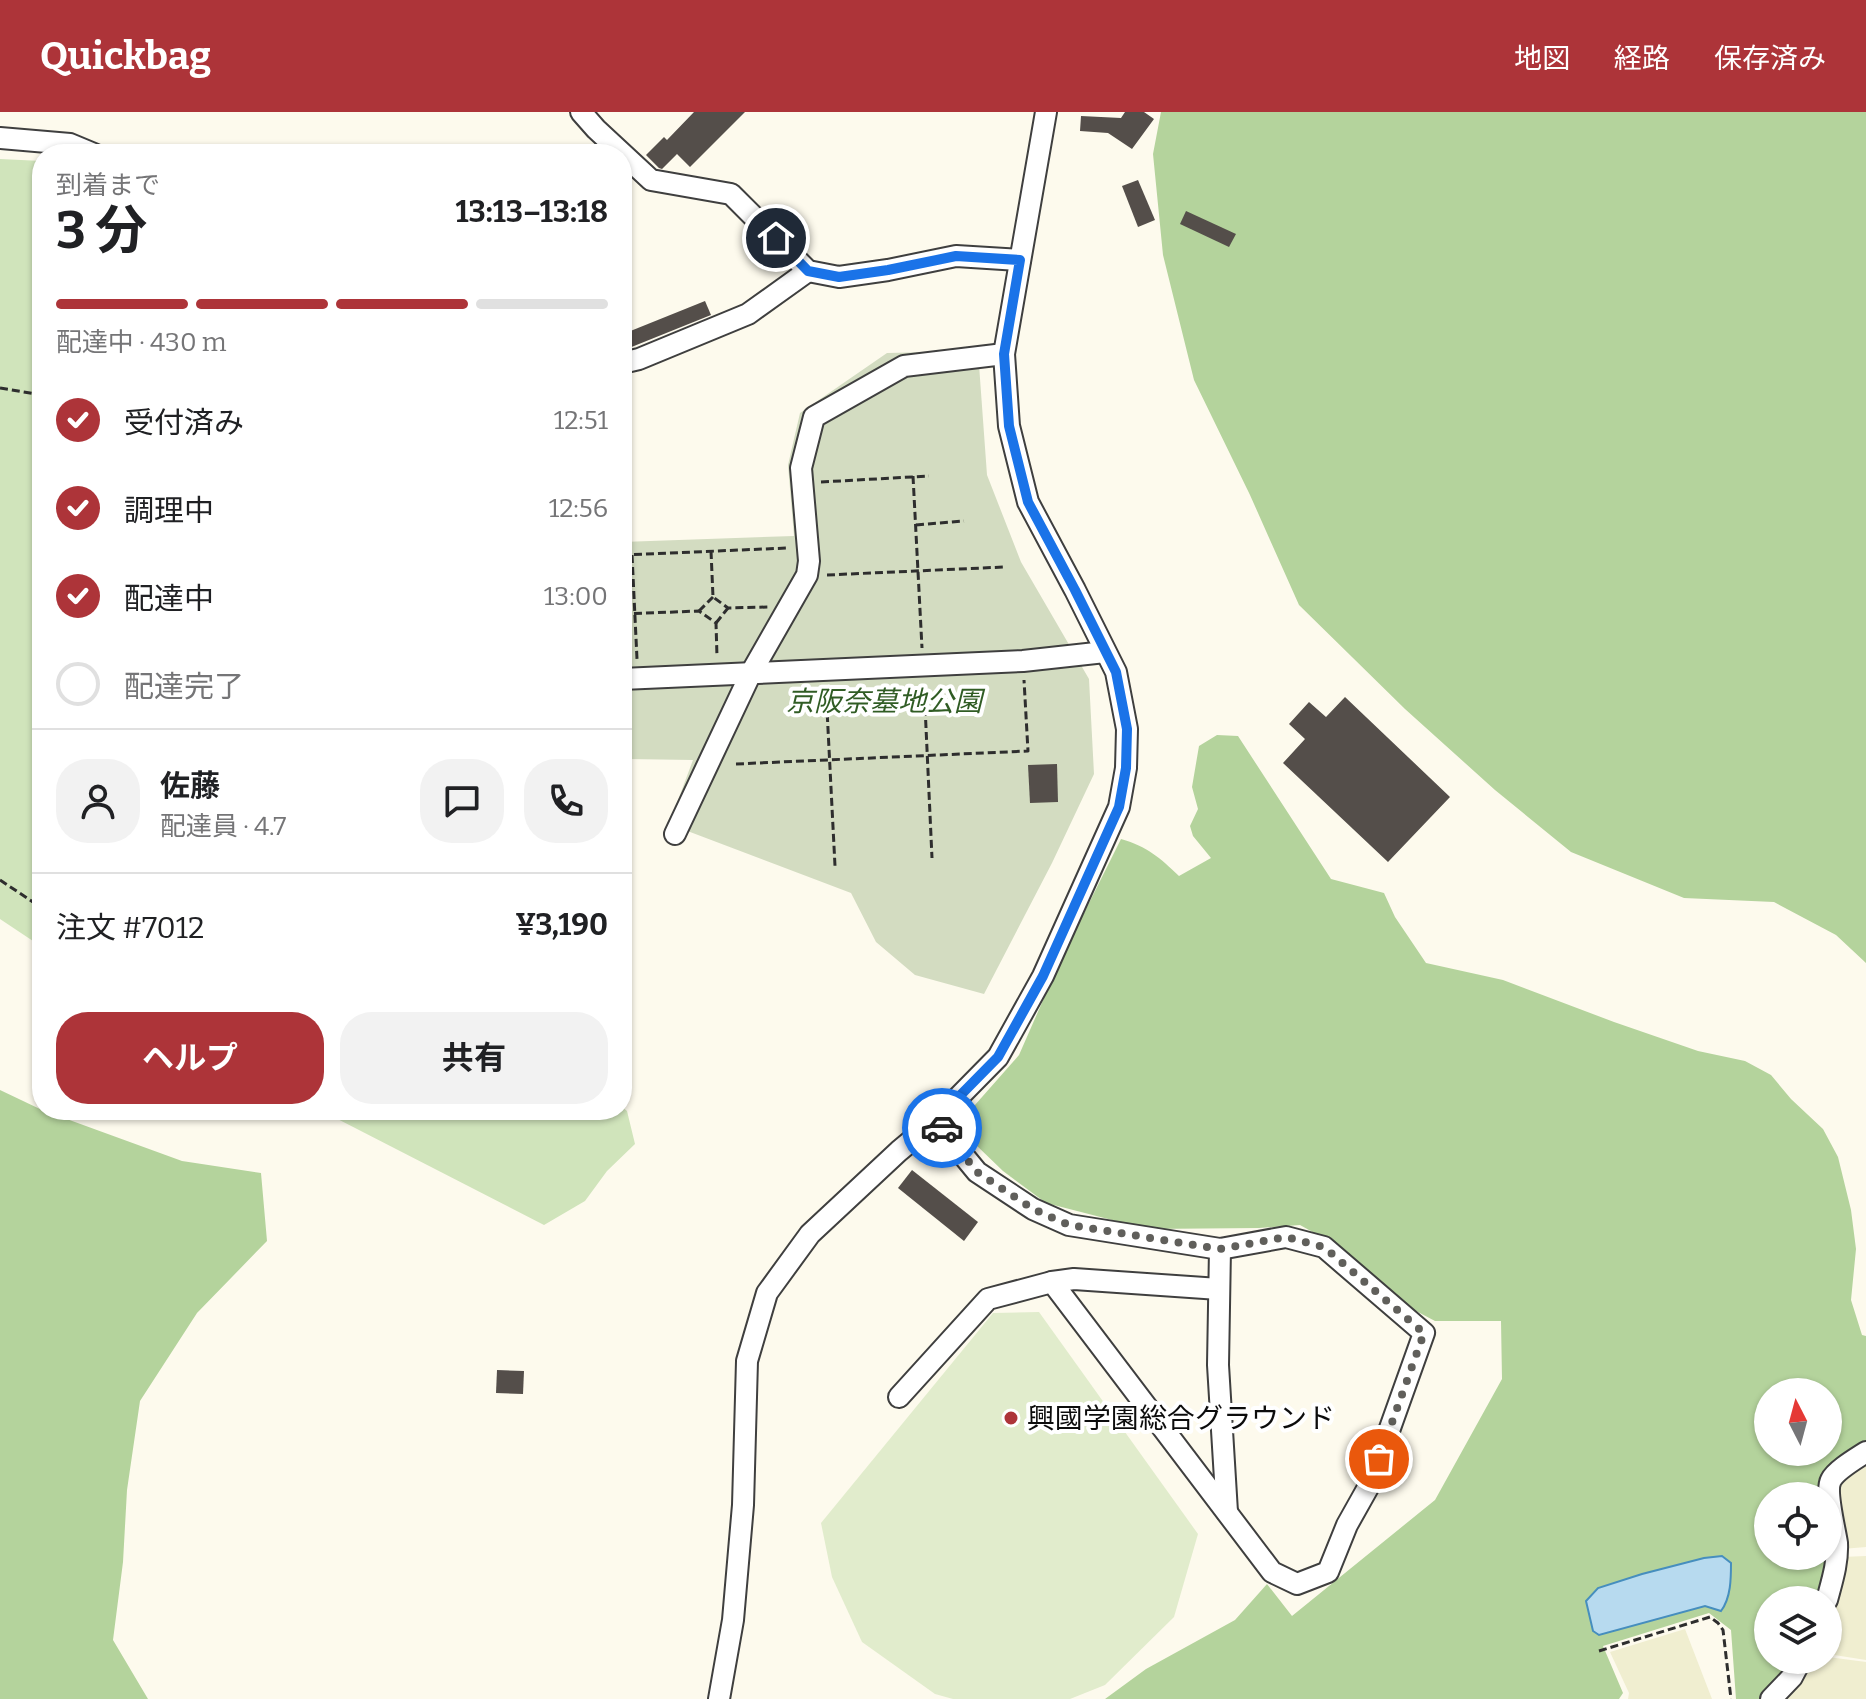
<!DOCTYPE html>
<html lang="ja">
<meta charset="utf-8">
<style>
body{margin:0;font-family:Bitter,"Noto Sans JP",serif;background:#f2f2f2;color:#202124;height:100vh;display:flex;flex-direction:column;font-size:30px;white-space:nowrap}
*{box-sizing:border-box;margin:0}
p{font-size:26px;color:#757577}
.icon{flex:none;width:44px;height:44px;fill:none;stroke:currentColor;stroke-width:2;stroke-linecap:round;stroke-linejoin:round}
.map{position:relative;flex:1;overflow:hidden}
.panel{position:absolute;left:32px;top:32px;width:600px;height:976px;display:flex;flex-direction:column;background:#fff;border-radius:32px;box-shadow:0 2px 6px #0004}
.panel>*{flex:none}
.needle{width:52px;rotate:354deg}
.controls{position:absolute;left:1754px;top:1266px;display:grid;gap:16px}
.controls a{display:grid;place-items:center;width:88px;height:88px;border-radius:50%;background:#fff;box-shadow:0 2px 6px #0004;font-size:40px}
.pin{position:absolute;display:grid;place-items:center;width:68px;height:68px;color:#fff;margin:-34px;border:4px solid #fff;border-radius:50%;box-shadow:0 2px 8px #0007}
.courier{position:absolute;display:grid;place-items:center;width:80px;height:80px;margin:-40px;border:6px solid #1a73e8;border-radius:50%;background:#fff;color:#222;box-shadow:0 2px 10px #0007}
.overview em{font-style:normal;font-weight:700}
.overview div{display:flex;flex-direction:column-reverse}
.overview{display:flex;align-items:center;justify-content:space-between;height:136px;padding:0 24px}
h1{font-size:52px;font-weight:700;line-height:60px}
.bar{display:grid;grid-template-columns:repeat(4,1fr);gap:12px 8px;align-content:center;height:96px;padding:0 24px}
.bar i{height:10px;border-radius:6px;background:#e0e0e0}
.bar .on{background:#ad3439}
.bar p{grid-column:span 4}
.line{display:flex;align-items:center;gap:20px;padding:0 24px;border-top:2px solid #e0e0e0}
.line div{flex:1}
.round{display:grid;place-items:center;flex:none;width:84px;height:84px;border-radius:32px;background:#f2f2f2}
ol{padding:0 24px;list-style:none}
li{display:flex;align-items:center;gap:24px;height:88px}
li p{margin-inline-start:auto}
li .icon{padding:8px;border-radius:50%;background:#ad3439;color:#fff;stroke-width:4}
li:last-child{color:#757577}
li i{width:44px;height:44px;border:4px solid #e0e0e0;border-radius:50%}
.primary-button{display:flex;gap:16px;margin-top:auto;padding:16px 24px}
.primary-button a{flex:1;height:92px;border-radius:32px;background:#ad3439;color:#fff;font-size:32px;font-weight:700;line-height:92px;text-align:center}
.primary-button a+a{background:#f2f2f2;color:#202124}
header{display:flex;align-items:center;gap:48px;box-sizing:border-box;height:112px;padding:0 40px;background:#ad3439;color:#fff}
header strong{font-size:38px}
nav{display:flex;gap:44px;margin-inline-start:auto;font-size:28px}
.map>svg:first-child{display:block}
</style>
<header>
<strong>Quickbag</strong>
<nav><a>地図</a><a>経路</a><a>保存済み</a></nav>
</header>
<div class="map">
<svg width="1866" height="1587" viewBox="0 0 1866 1587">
<rect width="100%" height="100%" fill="#fdfaed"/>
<g fill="#f0eed0">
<polygon points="1866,1346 1866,1435 1842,1437 1838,1366"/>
<polygon points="1866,1444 1866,1548 1828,1542 1828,1495 1842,1445"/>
<polygon points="1685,1517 1712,1587 1628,1587 1629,1581 1610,1540"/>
<polygon points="1828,1545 1866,1550 1866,1587 1781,1587 1808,1548 1828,1548"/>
</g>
<g fill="#d0e4bb">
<polygon points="0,47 42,49 42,835 0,807"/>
<polygon points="622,995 627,999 635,1032 607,1059 585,1089 544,1113 320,998 622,998"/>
</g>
<g fill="#b4d39c" fill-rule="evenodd">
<polygon points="1161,0 1866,0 1866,851 1836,823 1774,790 1684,786 1571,740 1495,678 1405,597 1299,493 1250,383 1194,268 1163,143 1153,42"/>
<path d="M1217,623L1238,624L1331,767L1384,781L1395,805L1426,851L1503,868L1614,910L1698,939L1745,949L1771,963L1791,987L1823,1017L1838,1045L1851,1098L1856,1137L1851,1188L1862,1223L1866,1224V1334L1822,1384H1768V1444H1828L1830,1452L1821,1488H1768V1548H1792L1783,1564L1762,1587H1736L1731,1518L1709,1501L1603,1534L1623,1581L1619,1587H1105L1146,1557L1235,1508L1267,1472L1292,1504L1435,1388L1502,1267L1501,1209H1435L1399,1190L1327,1128L1300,1113L1259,1116L1147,1117L1046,1091L1003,1059L975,1032L967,1002L1019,943L1062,845L1121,727C1148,735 1159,745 1179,764L1211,746L1193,724L1190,714L1198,697L1192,675L1199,634ZM1768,1280H1828V1340H1768Z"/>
<polygon points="0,978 42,998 182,1049 261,1061 267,1129 197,1201 140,1289 127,1378 123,1450 113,1528 148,1587 0,1587"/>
</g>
<polygon fill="#d3dcc1" points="978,239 987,363 1021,450 1089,567 1094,662 1052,751 984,882 915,863 876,830 851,781 669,712 693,648 627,647 622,654 622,430 794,424 788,353 800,301 887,241"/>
<polygon fill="#e1eccc" points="1039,1200 1198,1422 1174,1505 1105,1573 1070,1587 953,1587 935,1582 862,1530 832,1465 821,1411 993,1201"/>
<path fill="#b7daef" stroke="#468ebe" stroke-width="2" d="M1722,1444L1731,1451C1731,1466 1731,1486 1721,1499L1705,1494L1599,1523L1593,1519L1586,1489L1598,1476L1642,1462L1704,1446Z"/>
<g fill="#544e4a">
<polygon points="694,0 745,0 690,55 677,42 662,57 659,56 646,43 664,25 667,28"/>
<polygon points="1125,0 1144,0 1154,7 1132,37 1108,21 1080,19 1081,4 1121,6"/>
<polygon points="1138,68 1155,108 1138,115 1122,74"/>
<polygon points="1186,99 1236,122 1229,135 1180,112"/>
<polygon points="705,189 711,203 629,236 623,222"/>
<polygon points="1345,585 1450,685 1388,750 1283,651 1305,627 1289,612 1309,590 1326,605"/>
<polygon points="1057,652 1058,690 1030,691 1028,653"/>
<polygon points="912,1058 978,1110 964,1129 898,1076"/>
<polygon points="497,1258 524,1259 523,1282 496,1281"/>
</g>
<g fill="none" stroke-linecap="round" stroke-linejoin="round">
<defs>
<g id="minor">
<polyline points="581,0 596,17 651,68 731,82 808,159 839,165 888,158 956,144 1020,148"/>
<polyline points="0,26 70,32 94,42"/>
<polyline points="622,251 639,247 748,202 808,159"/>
<polyline points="622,567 1023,549 1105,540"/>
<polyline points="675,722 751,561 807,463 809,449 801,356 814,305 904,254 1004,242"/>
<polyline points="1220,1137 1218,1253 1227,1400"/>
<polyline points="1052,1170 1074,1167 1219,1177"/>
<polyline points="899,1285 988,1187 1052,1170 1272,1460 1297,1472 1328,1460 1347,1413 1370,1372 1424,1221 1324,1135 1286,1125 1220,1137 1069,1113 1033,1097 977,1060 935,1009"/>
<path d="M1827,1488C1832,1469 1838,1451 1837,1431C1835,1417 1825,1379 1831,1368C1836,1358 1857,1346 1866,1340"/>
<polyline points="719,1587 733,1508 743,1393 747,1249 767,1181 810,1122 899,1039 935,1009 998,945 1043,864 1119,695 1126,656 1127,617 1116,560 1075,478 1028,390 1009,314 1004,242 1046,0"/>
<polyline points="1771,1587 1792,1565 1801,1548"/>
</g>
</defs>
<use href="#minor" stroke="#3f3f3f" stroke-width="24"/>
<g stroke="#2e2e2e" stroke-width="3" stroke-dasharray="8 4" stroke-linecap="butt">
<polyline points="0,276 42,283"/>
<polyline points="913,364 922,536"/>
<polyline points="821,370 929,364"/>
<polyline points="916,413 964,409"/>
<polyline points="711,439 713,485 728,496 768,495"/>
<polyline points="622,443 788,436"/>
<polyline points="632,443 637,547"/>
<polyline points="827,463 1004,455"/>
<polyline points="699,499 713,485"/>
<polyline points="622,502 699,499 716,511 717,545"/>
<polyline points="716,511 728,496"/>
<polyline points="924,572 932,746"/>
<polyline points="826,578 835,754"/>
<polyline points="736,652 1028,639 1024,568"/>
<polyline points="0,768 42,796"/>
<polyline points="1599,1539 1710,1505 1718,1511 1723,1518 1731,1587"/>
</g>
<use href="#minor" stroke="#fff" stroke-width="20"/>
</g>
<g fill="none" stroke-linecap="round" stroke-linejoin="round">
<polyline stroke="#605f5b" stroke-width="8" stroke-dasharray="0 14.4" points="942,1016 977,1060 1033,1097 1069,1113 1220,1137 1286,1125 1324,1135 1424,1221 1379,1347"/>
<polyline stroke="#1a73e8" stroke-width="10" points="776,126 808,159 839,165 888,158 956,144 1020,148 1004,242 1009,314 1028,390 1075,478 1116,560 1127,617 1126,656 1119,695 1043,864 998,945 935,1009 942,1016"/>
</g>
<circle fill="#ad3439" stroke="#fff" stroke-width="3" cx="1011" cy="1306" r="8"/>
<g text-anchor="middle" stroke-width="8" stroke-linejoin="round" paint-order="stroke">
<g font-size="28" font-style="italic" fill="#305c24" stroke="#fff">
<text x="884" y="599">京阪奈墓地公園</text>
</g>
<g font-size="28" fill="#0c0c0c" stroke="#fff" text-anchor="start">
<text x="1027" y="1316">興國学園総合グラウンド</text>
</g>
</g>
</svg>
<div class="controls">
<a><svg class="needle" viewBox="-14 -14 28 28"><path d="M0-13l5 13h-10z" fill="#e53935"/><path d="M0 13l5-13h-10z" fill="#757577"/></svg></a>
<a><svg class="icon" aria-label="locate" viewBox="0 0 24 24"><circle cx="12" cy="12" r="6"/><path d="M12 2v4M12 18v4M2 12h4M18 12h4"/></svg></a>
<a><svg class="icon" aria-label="layers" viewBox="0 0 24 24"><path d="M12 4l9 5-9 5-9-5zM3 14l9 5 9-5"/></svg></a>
</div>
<div class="pin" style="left:1379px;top:1347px;background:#ea580c"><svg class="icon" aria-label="bag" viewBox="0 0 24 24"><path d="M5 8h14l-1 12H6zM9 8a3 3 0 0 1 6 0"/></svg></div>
<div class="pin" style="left:776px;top:126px;background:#1f2937"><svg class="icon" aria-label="home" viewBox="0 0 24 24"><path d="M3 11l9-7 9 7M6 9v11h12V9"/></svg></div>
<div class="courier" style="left:942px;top:1016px"><svg class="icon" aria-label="car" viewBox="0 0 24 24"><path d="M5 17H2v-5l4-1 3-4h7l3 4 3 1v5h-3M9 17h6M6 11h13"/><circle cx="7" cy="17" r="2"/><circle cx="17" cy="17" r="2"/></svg></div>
<section class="panel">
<div class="overview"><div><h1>3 分</h1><p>到着まで</p></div><em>13:13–13:18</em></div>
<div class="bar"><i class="on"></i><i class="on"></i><i class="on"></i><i></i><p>配達中 · 430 m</p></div>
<ol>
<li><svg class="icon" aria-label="check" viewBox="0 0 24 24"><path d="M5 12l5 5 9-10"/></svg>受付済み<p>12:51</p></li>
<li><svg class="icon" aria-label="check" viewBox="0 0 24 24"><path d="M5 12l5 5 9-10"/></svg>調理中<p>12:56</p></li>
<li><svg class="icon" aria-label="check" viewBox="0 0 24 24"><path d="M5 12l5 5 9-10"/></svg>配達中<p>13:00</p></li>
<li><i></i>配達完了</li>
</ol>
<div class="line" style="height:144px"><a class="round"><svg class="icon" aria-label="person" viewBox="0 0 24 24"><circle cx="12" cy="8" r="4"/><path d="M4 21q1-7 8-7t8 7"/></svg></a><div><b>佐藤</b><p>配達員 · 4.7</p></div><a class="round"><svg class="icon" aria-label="chat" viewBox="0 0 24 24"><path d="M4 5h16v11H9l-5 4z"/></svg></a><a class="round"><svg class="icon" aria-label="phone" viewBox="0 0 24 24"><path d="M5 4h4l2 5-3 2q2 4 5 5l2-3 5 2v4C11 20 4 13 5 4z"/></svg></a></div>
<div class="line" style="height:104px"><div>注文 #7012</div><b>¥3,190</b></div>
<div class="primary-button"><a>ヘルプ</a><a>共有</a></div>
</section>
</div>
